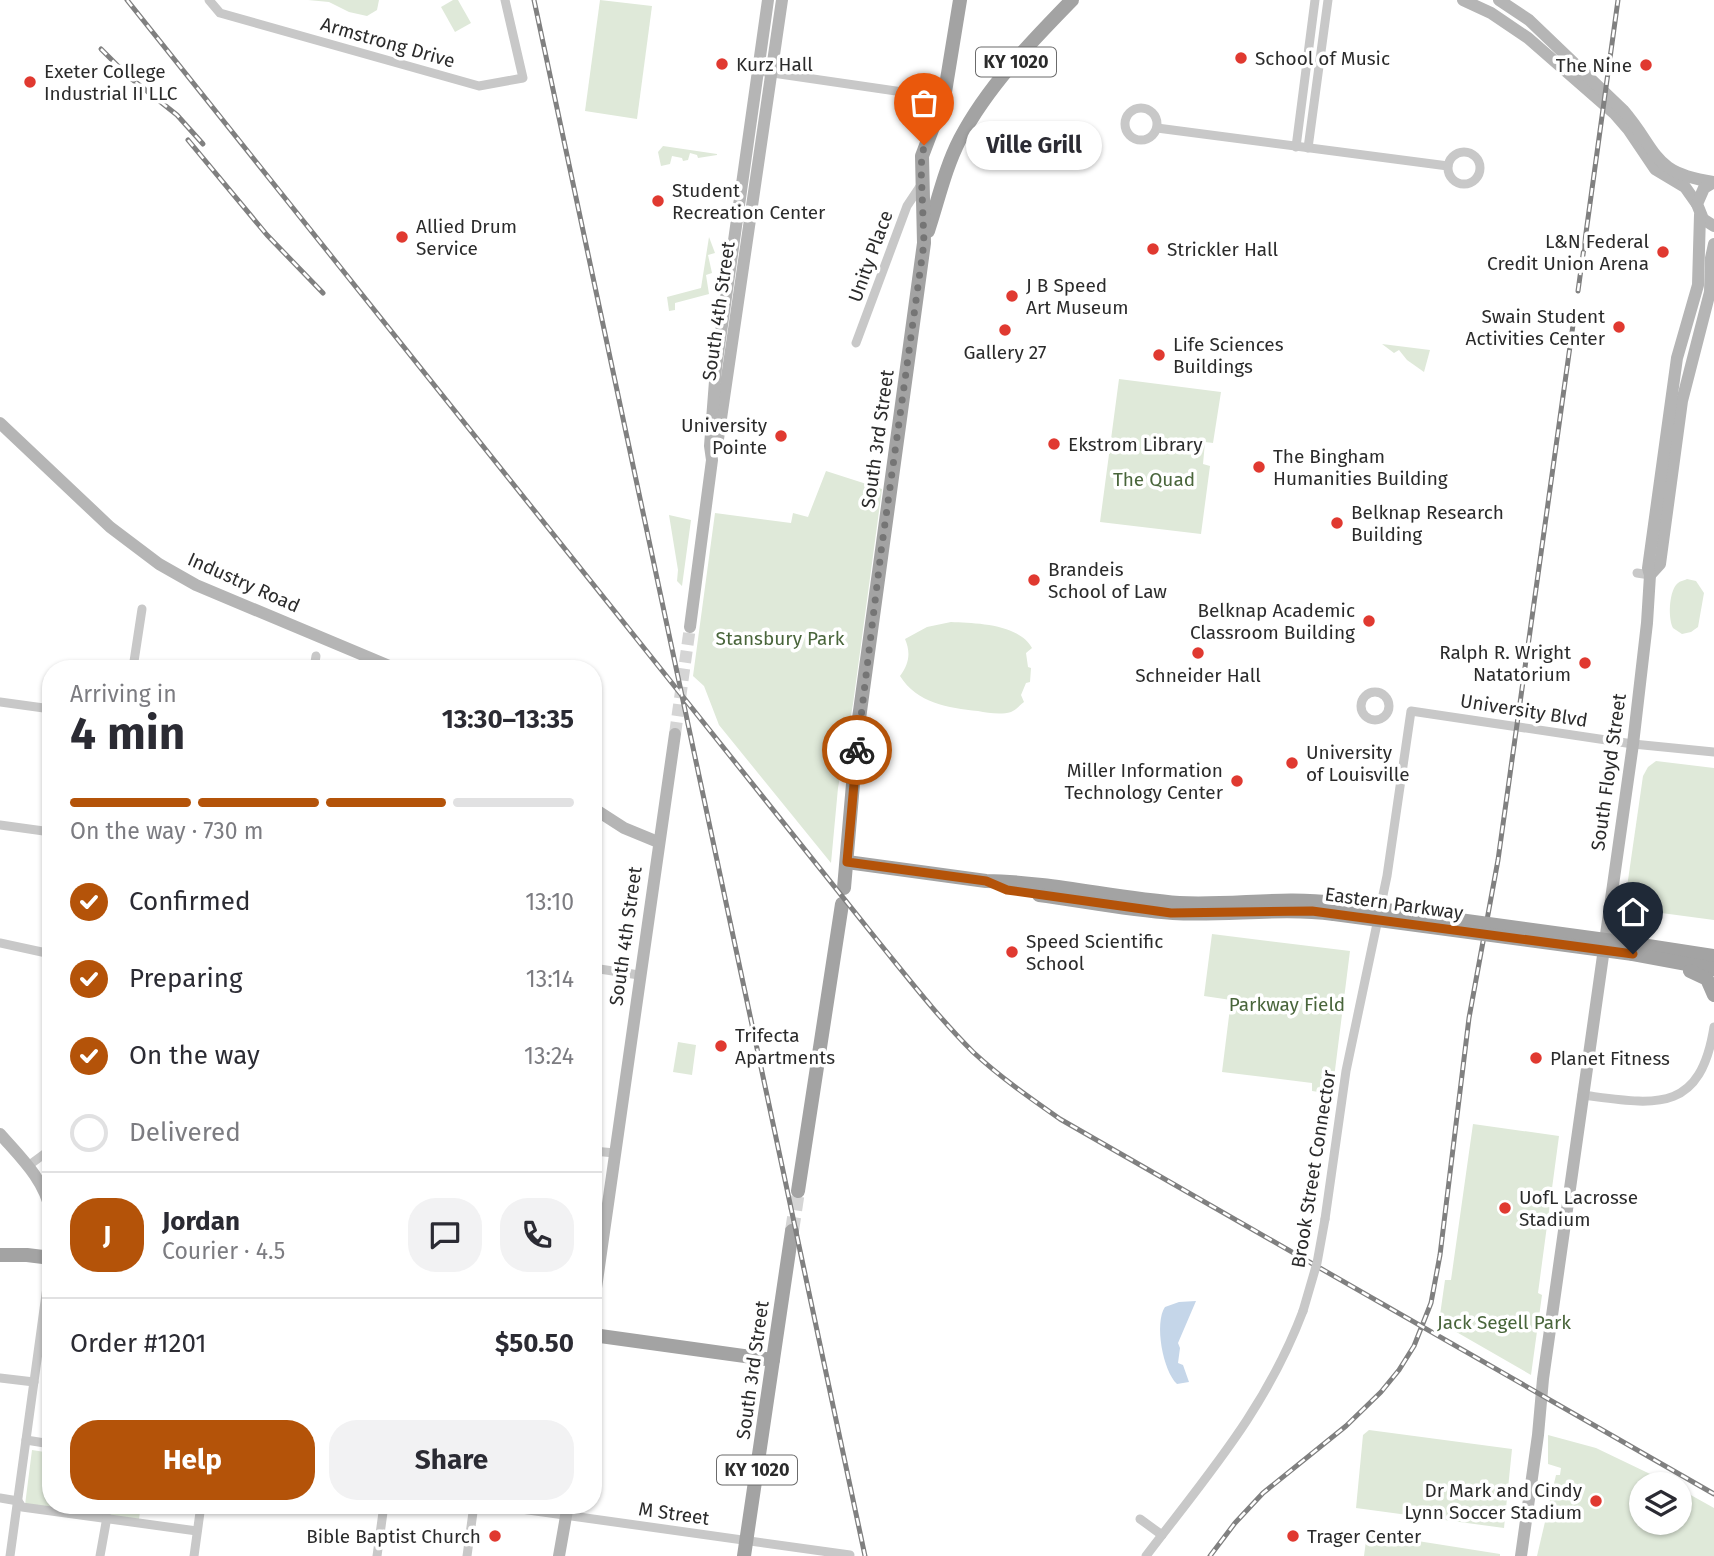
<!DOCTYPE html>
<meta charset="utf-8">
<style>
body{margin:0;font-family:"Fira Sans",sans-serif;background:#f2f2f3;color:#2b2b33;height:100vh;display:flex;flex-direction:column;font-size:26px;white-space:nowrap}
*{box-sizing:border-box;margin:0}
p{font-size:23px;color:#7c7c81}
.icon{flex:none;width:38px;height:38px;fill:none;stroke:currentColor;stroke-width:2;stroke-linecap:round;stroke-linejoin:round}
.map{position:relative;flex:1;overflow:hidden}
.drawer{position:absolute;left:42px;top:660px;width:560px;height:854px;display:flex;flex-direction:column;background:#fff;border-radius:28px;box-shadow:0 2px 5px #0004}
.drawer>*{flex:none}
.fabs{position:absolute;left:1629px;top:1472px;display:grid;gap:14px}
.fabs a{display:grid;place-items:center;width:63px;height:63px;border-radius:50%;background:#fff;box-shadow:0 2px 5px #0004;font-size:35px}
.pin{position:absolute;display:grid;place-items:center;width:60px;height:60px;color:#fff;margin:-72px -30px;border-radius:50% 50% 50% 0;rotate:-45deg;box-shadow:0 0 7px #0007}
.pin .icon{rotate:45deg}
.courier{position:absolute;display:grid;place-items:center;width:70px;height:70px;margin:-35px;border:5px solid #b45309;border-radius:50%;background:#fff;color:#222;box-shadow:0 2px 9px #0007}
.bubble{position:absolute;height:49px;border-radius:24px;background:#fff;box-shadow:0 2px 5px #0004;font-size:23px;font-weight:700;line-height:49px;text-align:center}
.headline em{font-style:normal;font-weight:700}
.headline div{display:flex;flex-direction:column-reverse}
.headline{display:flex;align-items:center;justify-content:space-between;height:119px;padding:0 28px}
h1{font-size:46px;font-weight:700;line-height:52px}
.bar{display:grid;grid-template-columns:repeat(4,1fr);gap:10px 7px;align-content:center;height:84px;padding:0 28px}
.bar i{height:9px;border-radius:5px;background:#e1e1e2}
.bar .selected{background:#b45309}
.bar p{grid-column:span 4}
.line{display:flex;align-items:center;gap:18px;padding:0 28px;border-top:2px solid #e1e1e2}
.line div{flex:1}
.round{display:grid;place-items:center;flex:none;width:74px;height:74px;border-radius:28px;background:#f2f2f3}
ol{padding:0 28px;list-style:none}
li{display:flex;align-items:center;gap:21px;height:77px}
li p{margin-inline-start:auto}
li .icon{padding:7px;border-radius:50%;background:#b45309;color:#fff;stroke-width:4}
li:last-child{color:#7c7c81}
li i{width:38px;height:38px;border:4px solid #e1e1e2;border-radius:50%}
.cta{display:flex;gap:14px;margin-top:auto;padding:14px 28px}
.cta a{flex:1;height:80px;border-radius:28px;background:#b45309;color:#fff;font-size:28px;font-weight:700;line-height:80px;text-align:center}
.cta a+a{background:#f2f2f3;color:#2b2b33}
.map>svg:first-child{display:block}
</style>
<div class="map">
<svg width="1714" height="1556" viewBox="0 0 1714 1556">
<rect width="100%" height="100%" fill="#fff"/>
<g fill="#dfe9d9">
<polygon points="308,0 379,0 377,10 367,16 349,12 329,2"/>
<polygon points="453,0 458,0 471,23 455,32 441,7"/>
<polygon points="600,0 652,6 637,119 585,111"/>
<polygon points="663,146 717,154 717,155 698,158 697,155 690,153 688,160 683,161 682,158 672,156 670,164 661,166 658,152"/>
<polygon points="709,237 715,253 708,255 712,273 706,275 709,294 675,303 675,310 669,311 667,297 701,288"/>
<polygon points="1382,344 1430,350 1424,372 1407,360 1399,350 1394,353"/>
<polygon points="1119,379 1221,392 1213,443 1205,442 1203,464 1210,466 1201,534 1100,522"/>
<polygon points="826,471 882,489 853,704 838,788 831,863 719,725 704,686 693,676 715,513 791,523 793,513 808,517"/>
<polygon points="669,515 691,520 682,586 677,581 678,570"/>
<path d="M1687,579L1696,581L1704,593L1698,627L1691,632L1682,634L1673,628C1668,618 1669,594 1676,585C1679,581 1683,581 1687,579Z"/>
<path d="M951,622C976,623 1019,624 1032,648L1026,653L1028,667L1031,668L1030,682L1026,683L1021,695L1024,702C1020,705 1016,710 1011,712C1001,715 988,713 978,711C948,708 917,703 900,676C909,664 911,653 905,639L927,627Z"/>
<polygon points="1656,761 1714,768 1714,920 1624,908 1643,776 1648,767"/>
<polygon points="1212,934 1350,951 1332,1094 1312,1091 1312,1083 1222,1072 1231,1000 1204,996"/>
<polygon points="678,1042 696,1045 692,1075 673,1072"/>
<polygon points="1473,1124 1559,1136 1538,1293 1542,1295 1531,1375 1439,1322 1445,1280 1451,1280"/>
<polygon points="1369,1430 1512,1449 1504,1528 1356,1508 1363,1435"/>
<polygon points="1548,1435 1596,1448 1671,1484 1642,1484 1642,1522 1680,1522 1680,1489 1714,1508 1714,1556 1537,1556 1556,1475 1560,1475 1561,1468 1548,1464"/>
<polygon points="32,1450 51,1453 51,1505 141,1505 139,1519 25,1505"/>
<polygon points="1367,1533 1500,1554 1500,1556 1364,1556"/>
</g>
<path fill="#c5d6e9" d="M1196,1301L1178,1343L1180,1348L1178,1363L1183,1365L1189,1382L1177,1384C1163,1371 1154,1323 1165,1307L1179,1302Z"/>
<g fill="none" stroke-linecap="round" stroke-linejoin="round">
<polyline stroke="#d5d5d5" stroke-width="12" stroke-dasharray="12 6" stroke-linecap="butt" points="675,734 690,627"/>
<polyline stroke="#d5d5d5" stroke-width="14" stroke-dasharray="14 7" stroke-linecap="butt" points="792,1231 798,1191"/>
<g stroke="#c8c8c8" stroke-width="9">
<polyline points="209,0 220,13 479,86 523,78 505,0"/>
<polyline points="759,71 944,98"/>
<circle cx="1141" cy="124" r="16"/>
<polyline points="1157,128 1448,166"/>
<polyline points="1296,147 1315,0"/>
<polyline points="1308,148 1328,0"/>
<circle cx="1464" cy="168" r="16"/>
<polyline points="856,343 907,206 921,185"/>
<polyline points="1637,573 1650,575"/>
<polyline points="133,668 142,609"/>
<polyline points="314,668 316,656"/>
<circle cx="1375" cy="706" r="14"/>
<polyline points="0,702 51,709"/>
<polyline points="0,825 51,832"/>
<polyline points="0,943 51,954"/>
<polyline points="593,968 639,975"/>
<path d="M1582,1095C1653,1104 1700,1116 1714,1027"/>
<polyline points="593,1151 615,1153"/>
<polyline points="28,1166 51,1149"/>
<polyline points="1325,1219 1346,1071 1387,876 1411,711 1633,744 1714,752"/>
<polyline points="0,1378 34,1382"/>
<polyline points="26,1440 51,1444"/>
<polyline points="0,1498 18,1501 22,1507 197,1531"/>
<polyline points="493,1505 850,1555"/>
<polyline points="1140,1519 1162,1535"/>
<polyline points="10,1556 51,1258"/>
<polyline points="100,1556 107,1517"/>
<polyline points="194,1556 201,1505"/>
<polyline points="377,1556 384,1505"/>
<polyline points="467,1556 474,1505"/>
<path d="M1146,1556C1208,1474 1266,1409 1303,1311"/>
</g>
<g stroke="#b5b5b5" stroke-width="12">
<polyline points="1463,0 1491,13 1528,38 1615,114 1628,129 1655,169 1685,187 1697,204"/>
<path d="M1499,0L1529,20L1623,110C1659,152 1651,173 1714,182"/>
<polyline points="1714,182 1704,188 1697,204 1703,219 1714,226"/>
<polyline points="0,423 110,527 159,564 196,585 394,668"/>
<polyline points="717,446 782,0"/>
<polyline points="1650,575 1660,564 1682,401 1710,292 1711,258 1714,244"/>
<polyline points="690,627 712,460 710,446 716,368 768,0"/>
<polyline points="593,808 624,828 658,842"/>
<path d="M0,1134C21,1158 44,1179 51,1212"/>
<polyline points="593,1309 675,734"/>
<polyline points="559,1556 568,1505"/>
<polyline points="1521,1556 1538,1435 1543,1379 1633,744 1647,623 1650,575 1648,568 1677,358 1698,285 1700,215"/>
</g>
<g stroke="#a3a3a3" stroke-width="14">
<path d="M928,231C938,201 945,168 960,139C987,87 1031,42 1072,0"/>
<path d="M847,862L986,881C1051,882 1114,898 1179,903C1231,906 1283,896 1335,903"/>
<polyline points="844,888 858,726 924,243 922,156 944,98 960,0"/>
<path d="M1039,895C1083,901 1128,910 1173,913C1227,916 1280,907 1334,914"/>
<polyline points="1635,944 1714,956"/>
<polyline points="1633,954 1714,969"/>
<polyline points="1690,971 1707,979 1714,995"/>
<polyline points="798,1191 842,904"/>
<polyline points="0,1255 27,1255 51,1258"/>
<polyline points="593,1335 773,1360"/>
<polyline points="744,1556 792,1231"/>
</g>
<defs>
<g id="rail">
<path d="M127,0L877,940C908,978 938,1017 973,1052C1000,1077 1030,1098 1060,1119L1714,1494"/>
<polyline points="534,0 865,1556"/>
<polyline points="101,49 128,76 177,115 203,144"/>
<polyline points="188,140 267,235 323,293"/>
<polyline points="1578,291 1618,0"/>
<polyline points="1210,1556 1235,1523 1263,1493 1346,1426 1381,1392 1399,1370 1414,1346 1431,1303 1440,1255 1469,1018 1498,860 1573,325"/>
</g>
</defs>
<use href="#rail" stroke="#808080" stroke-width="5"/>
<use href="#rail" stroke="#fff" stroke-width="2.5" stroke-dasharray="8" stroke-linecap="butt"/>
<polyline stroke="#c8c8c8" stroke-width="9" points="1303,1311 1317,1263 1325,1219"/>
<g stroke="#a3a3a3" stroke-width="14">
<polyline points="1335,903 1635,944"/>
<polyline points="1334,914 1633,954"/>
</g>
</g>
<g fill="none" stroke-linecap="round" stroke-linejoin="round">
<polyline stroke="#757575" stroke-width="7" stroke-dasharray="0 12.6" points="857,750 881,552 924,243 921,166 924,145"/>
<polyline stroke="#b45309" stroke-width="9" points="857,750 847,862 986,881 1007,890 1171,913 1312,911 1633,954"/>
</g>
<g fill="#e03930" stroke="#fff" stroke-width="2.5">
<circle cx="1241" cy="58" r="7"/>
<circle cx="722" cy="64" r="7"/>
<circle cx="1646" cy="65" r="7"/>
<circle cx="30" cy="82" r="7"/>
<circle cx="658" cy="201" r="7"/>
<circle cx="402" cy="237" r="7"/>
<circle cx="1153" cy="249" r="7"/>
<circle cx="1663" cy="252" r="7"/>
<circle cx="1012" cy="296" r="7"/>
<circle cx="1619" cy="327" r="7"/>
<circle cx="1005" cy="330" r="7"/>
<circle cx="1159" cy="355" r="7"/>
<circle cx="781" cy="436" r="7"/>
<circle cx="1054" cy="444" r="7"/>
<circle cx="1259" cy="467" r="7"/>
<circle cx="1337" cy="523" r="7"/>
<circle cx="1034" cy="580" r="7"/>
<circle cx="1369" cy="621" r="7"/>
<circle cx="1198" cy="653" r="7"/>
<circle cx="1585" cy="663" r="7"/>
<circle cx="1292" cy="763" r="7"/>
<circle cx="1237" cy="781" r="7"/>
<circle cx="1012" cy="952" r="7"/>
<circle cx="721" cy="1046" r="7"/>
<circle cx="1536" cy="1058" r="7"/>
<circle cx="1505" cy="1208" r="7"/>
<circle cx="1596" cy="1501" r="7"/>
<circle cx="495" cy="1536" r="7"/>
<circle cx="1293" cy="1536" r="7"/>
</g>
<g text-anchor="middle" stroke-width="7" stroke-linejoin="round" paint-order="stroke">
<g fill="#fff" stroke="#6b6b6b" stroke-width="2">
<rect x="976" y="47.5" width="80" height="29" rx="5"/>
<rect x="717" y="1455.5" width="80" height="29" rx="5"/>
</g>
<g font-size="18" font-weight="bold" fill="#2b2b2b">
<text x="1016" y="68">KY 1020</text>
<text x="757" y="1476">KY 1020</text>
</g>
<g font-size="19" fill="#2b2b2b" stroke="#fff">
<text transform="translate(388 42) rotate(16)" y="7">Armstrong Drive</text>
<text transform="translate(870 256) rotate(-70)" y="7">Unity Place</text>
<text transform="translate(718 311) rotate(-82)" y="7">South 4th Street</text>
<text transform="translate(877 439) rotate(-82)" y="7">South 3rd Street</text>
<text transform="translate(244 582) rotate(24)" y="7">Industry Road</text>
<text transform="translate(1524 710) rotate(9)" y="7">University Blvd</text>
<text transform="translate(1608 772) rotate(-82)" y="7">South Floyd Street</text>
<text transform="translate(1394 903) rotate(8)" y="7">Eastern Parkway</text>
<text transform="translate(625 936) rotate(-82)" y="7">South 4th Street</text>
<text transform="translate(1313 1169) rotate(-81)" y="7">Brook Street Connector</text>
<text transform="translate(752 1370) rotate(-82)" y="7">South 3rd Street</text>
<text transform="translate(674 1513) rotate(8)" y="7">M Street</text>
</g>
<g font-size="19" fill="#2b2b2b" stroke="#fff" text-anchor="start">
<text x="1255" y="65">School of Music</text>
<text x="736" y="71">Kurz Hall</text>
<text x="1632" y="72" text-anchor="end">The Nine</text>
<text x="44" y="78">Exeter College<tspan x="44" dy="22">Industrial II LLC</tspan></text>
<text x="672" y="197">Student<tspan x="672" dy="22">Recreation Center</tspan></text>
<text x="416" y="233">Allied Drum<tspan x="416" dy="22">Service</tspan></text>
<text x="1649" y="248" text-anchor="end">L&amp;N Federal<tspan x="1649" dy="22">Credit Union Arena</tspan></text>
<text x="1167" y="256">Strickler Hall</text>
<text x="1026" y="292">J B Speed<tspan x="1026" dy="22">Art Museum</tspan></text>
<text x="1605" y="323" text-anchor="end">Swain Student<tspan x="1605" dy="22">Activities Center</tspan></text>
<text x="1173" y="351">Life Sciences<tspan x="1173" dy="22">Buildings</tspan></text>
<text x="1005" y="359" text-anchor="middle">Gallery 27</text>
<text x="767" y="432" text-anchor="end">University<tspan x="767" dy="22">Pointe</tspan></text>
<text x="1068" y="451">Ekstrom Library</text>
<text x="1273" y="463">The Bingham<tspan x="1273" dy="22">Humanities Building</tspan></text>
<text x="1351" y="519">Belknap Research<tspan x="1351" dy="22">Building</tspan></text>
<text x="1048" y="576">Brandeis<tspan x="1048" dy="22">School of Law</tspan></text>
<text x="1355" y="617" text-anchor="end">Belknap Academic<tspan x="1355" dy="22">Classroom Building</tspan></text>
<text x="1571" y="659" text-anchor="end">Ralph R. Wright<tspan x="1571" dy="22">Natatorium</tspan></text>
<text x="1198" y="682" text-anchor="middle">Schneider Hall</text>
<text x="1306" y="759">University<tspan x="1306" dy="22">of Louisville</tspan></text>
<text x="1223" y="777" text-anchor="end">Miller Information<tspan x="1223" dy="22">Technology Center</tspan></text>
<text x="1026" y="948">Speed Scientific<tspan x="1026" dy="22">School</tspan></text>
<text x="735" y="1042">Trifecta<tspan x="735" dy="22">Apartments</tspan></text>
<text x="1550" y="1065">Planet Fitness</text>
<text x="1519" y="1204">UofL Lacrosse<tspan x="1519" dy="22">Stadium</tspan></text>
<text x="1582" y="1497" text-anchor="end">Dr Mark and Cindy<tspan x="1582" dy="22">Lynn Soccer Stadium</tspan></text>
<text x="481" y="1543" text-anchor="end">Bible Baptist Church</text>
<text x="1307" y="1543">Trager Center</text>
</g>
<g font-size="19" fill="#49653b" stroke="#fff">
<text x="1154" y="486">The Quad</text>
<text x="780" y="645">Stansbury Park</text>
<text x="1287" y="1011">Parkway Field</text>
<text x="1504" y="1329">Jack Segell Park</text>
</g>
</g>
</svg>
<div class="fabs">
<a><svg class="icon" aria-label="layers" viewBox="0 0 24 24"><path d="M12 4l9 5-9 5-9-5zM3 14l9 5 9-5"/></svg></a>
</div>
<div class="pin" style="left:924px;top:145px;background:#ea580c"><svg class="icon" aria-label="bag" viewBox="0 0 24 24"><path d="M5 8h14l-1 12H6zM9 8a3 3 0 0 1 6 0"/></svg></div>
<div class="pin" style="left:1633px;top:954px;background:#1f2937"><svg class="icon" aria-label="home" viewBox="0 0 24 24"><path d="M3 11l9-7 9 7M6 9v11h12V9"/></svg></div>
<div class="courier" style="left:857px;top:750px"><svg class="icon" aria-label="bike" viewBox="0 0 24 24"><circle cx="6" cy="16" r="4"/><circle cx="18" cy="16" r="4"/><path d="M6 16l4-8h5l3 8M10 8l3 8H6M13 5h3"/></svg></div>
<div class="bubble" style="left:966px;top:121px;width:136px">Ville Grill</div>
<section class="drawer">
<div class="headline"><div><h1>4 min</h1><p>Arriving in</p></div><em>13:30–13:35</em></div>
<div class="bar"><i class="selected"></i><i class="selected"></i><i class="selected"></i><i></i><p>On the way · 730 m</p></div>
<ol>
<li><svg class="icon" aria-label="check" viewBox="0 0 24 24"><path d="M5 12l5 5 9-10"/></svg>Confirmed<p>13:10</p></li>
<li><svg class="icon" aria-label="check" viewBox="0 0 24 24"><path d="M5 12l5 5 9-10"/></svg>Preparing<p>13:14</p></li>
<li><svg class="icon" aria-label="check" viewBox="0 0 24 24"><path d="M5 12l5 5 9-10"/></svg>On the way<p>13:24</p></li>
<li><i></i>Delivered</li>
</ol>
<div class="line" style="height:126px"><b class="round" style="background:#b45309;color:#fff">J</b><div><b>Jordan</b><p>Courier · 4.5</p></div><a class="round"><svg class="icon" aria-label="chat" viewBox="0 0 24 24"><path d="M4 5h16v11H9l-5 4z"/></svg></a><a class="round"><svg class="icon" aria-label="phone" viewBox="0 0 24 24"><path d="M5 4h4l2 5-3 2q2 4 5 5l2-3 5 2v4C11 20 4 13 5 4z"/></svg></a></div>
<div class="line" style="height:91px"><div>Order #1201</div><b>$50.50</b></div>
<div class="cta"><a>Help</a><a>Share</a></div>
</section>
</div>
